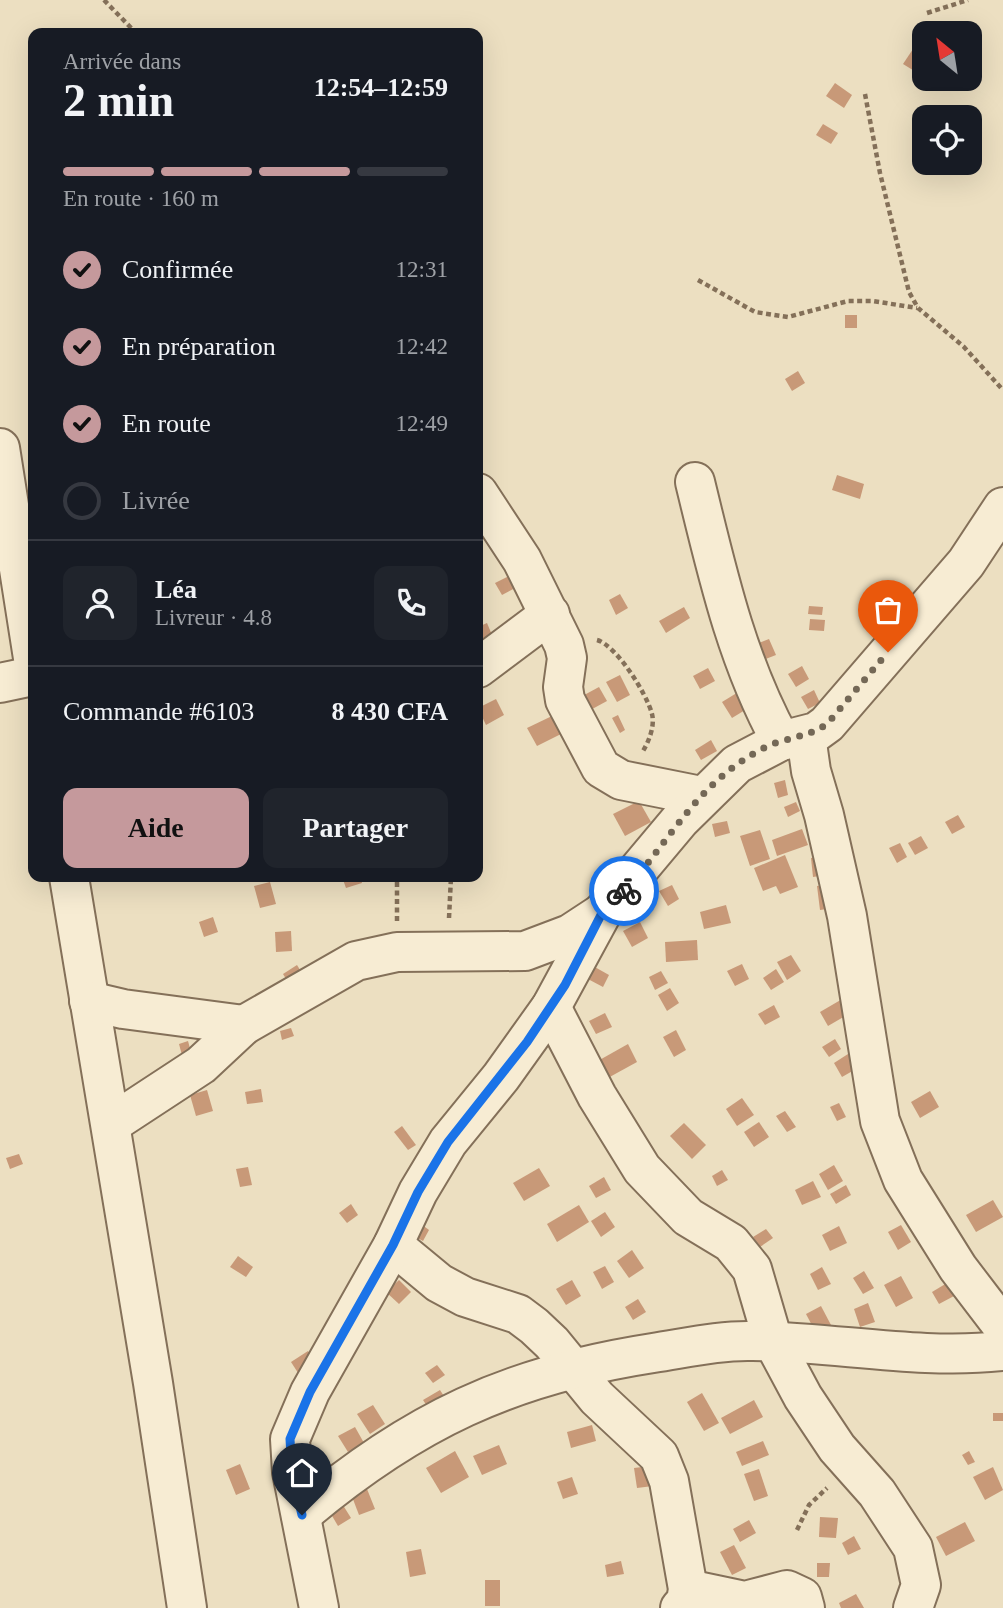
<!DOCTYPE html>
<html lang="fr">
<meta charset="utf-8">
<style>
body{margin:0;font-family:"Times New Roman",serif;background:#20242c;color:#f1f3f6;height:100vh;display:flex;flex-direction:column;font-size:26px;white-space:nowrap}
*{box-sizing:border-box;margin:0}
p{font-size:23px;color:#9ea1a6}
.icon{flex:none;width:38px;height:38px;fill:none;stroke:currentColor;stroke-width:2;stroke-linecap:round;stroke-linejoin:round}
.map{position:relative;flex:1;overflow:hidden}
.panel{position:absolute;left:28px;top:28px;width:455px;height:854px;display:flex;flex-direction:column;background:#171b24;border-radius:14px;box-shadow:0 7px 28px #0002}
.panel>*{flex:none}
.needle{width:46px;rotate:330deg}
.buttons{position:absolute;left:912px;top:21px;display:grid;gap:14px}
.buttons a{display:grid;place-items:center;width:70px;height:70px;border-radius:14px;background:#171b24;box-shadow:0 7px 28px #0002;font-size:35px}
.pin{position:absolute;display:grid;place-items:center;width:60px;height:60px;color:#fff;margin:-72px -30px;border-radius:50% 50% 50% 0;rotate:-45deg;box-shadow:0 0 7px #0007}
.pin .icon{rotate:45deg}
.courier{position:absolute;display:grid;place-items:center;width:70px;height:70px;margin:-35px;border:5px solid #1a73e8;border-radius:50%;background:#fff;color:#222;box-shadow:0 2px 9px #0007}
.head em{font-style:normal;font-weight:600}
.head div{display:flex;flex-direction:column-reverse}
.head{display:flex;align-items:center;justify-content:space-between;height:119px;padding:0 35px}
h1{font-size:46px;font-weight:600;line-height:52px}
.bar{display:grid;grid-template-columns:repeat(4,1fr);gap:10px 7px;align-content:center;height:84px;padding:0 35px}
.bar i{height:9px;border-radius:5px;background:#363941}
.bar .on{background:#c5999c}
.bar p{grid-column:span 4}
.line{display:flex;align-items:center;gap:18px;padding:0 35px;border-top:2px solid #363941}
.line div{flex:1}
.round{display:grid;place-items:center;flex:none;width:74px;height:74px;border-radius:14px;background:#20242c}
ol{padding:0 35px;list-style:none}
li{display:flex;align-items:center;gap:21px;height:77px}
li p{margin-inline-start:auto}
li .icon{padding:7px;border-radius:50%;background:#c5999c;color:#111;stroke-width:4}
li:last-child{color:#9ea1a6}
li i{width:38px;height:38px;border:4px solid #363941;border-radius:50%}
.button{display:flex;gap:14px;margin-top:auto;padding:14px 35px}
.button a{flex:1;height:80px;border-radius:14px;background:#c5999c;color:#111;font-size:28px;font-weight:600;line-height:80px;text-align:center}
.button a+a{background:#20242c;color:#f1f3f6}
.map>svg:first-child{display:block}
</style>
<div class="map">
<svg width="1003" height="1608" viewBox="0 0 1003 1608">
<rect width="100%" height="100%" fill="#ecdfc1"/>
<g fill="#c89978">
<polygon points="943,23 949,33 933,33 931,30"/>
<polygon points="913,49 924,56 916,72 903,64"/>
<polygon points="835,83 852,95 844,108 826,96"/>
<polygon points="823,124 838,133 831,144 816,135"/>
<rect x="845" y="315" width="12" height="13"/>
<polygon points="798,371 805,383 792,391 785,379"/>
<polygon points="837,475 864,484 860,499 832,490"/>
<polygon points="513,574 519,586 502,595 495,583"/>
<polygon points="620,594 628,608 616,615 609,600"/>
<polygon points="809,606 823,607 822,615 808,614"/>
<polygon points="684,607 690,618 666,633 659,621"/>
<polygon points="810,619 825,620 824,631 809,630"/>
<polygon points="487,623 492,635 481,640 478,627"/>
<polygon points="769,639 776,655 763,660 756,644"/>
<polygon points="802,666 809,679 796,687 788,674"/>
<polygon points="708,668 715,681 700,689 693,676"/>
<polygon points="620,675 630,695 617,702 606,682"/>
<polygon points="599,687 607,701 583,714 575,700"/>
<polygon points="814,690 820,703 808,709 801,697"/>
<polygon points="740,691 750,707 732,718 722,702"/>
<polygon points="496,699 504,715 486,725 478,708"/>
<polygon points="618,715 625,730 620,733 612,718"/>
<polygon points="552,716 561,734 537,746 527,728"/>
<polygon points="711,740 717,751 701,760 695,750"/>
<polygon points="785,780 788,795 778,798 774,783"/>
<polygon points="639,801 651,822 625,836 613,814"/>
<polygon points="796,802 800,811 788,817 784,807"/>
<polygon points="958,815 965,827 952,834 945,822"/>
<polygon points="727,821 730,833 715,837 712,824"/>
<polygon points="802,829 808,845 777,856 772,840"/>
<polygon points="760,830 770,859 750,866 740,836"/>
<polygon points="921,836 928,848 915,855 908,843"/>
<polygon points="900,843 907,857 897,863 889,848"/>
<polygon points="785,855 798,887 780,894 776,886 763,891 754,868"/>
<polygon points="829,855 832,874 813,877 811,858"/>
<polygon points="342,877 360,877 362,883 346,888"/>
<polygon points="270,882 276,904 260,908 254,886"/>
<polygon points="831,884 834,908 820,910 817,886"/>
<polygon points="672,885 679,899 668,906 659,891"/>
<polygon points="726,905 731,923 704,929 700,912"/>
<polygon points="213,917 218,932 204,937 199,922"/>
<polygon points="640,922 648,938 632,947 623,931"/>
<polygon points="291,931 292,951 276,952 275,932"/>
<polygon points="697,940 698,960 666,962 665,942"/>
<polygon points="791,955 801,971 787,980 777,962"/>
<polygon points="742,964 749,979 735,986 727,971"/>
<polygon points="297,965 305,978 291,987 283,974"/>
<polygon points="593,966 609,975 603,987 586,978"/>
<polygon points="776,969 784,982 771,990 763,978"/>
<polygon points="661,971 668,983 655,990 649,977"/>
<polygon points="670,988 679,1003 667,1011 658,995"/>
<polygon points="844,998 852,1012 828,1026 820,1012"/>
<polygon points="774,1005 780,1017 765,1025 758,1014"/>
<polygon points="605,1013 612,1027 596,1034 589,1021"/>
<polygon points="291,1028 294,1036 282,1040 280,1031"/>
<polygon points="676,1030 686,1050 674,1057 663,1037"/>
<polygon points="835,1039 841,1049 829,1057 822,1047"/>
<polygon points="188,1041 192,1056 183,1059 179,1044"/>
<polygon points="628,1044 637,1062 606,1079 596,1062"/>
<polygon points="848,1054 856,1069 842,1077 834,1063"/>
<polygon points="261,1089 263,1102 247,1104 245,1092"/>
<polygon points="207,1090 213,1111 196,1116 190,1095"/>
<polygon points="930,1091 939,1107 920,1118 911,1102"/>
<polygon points="742,1098 754,1115 737,1126 726,1109"/>
<polygon points="839,1103 846,1117 837,1121 830,1107"/>
<polygon points="785,1111 796,1127 787,1132 776,1116"/>
<polygon points="759,1122 769,1137 754,1147 744,1132"/>
<polygon points="684,1123 706,1145 692,1159 670,1136"/>
<polygon points="402,1126 416,1145 408,1150 394,1132"/>
<polygon points="19,1154 23,1164 10,1169 6,1158"/>
<polygon points="834,1165 843,1181 828,1190 819,1174"/>
<polygon points="248,1167 252,1185 240,1187 236,1169"/>
<polygon points="539,1168 550,1186 524,1201 513,1183"/>
<polygon points="722,1170 728,1180 717,1186 712,1176"/>
<polygon points="604,1177 611,1190 596,1198 589,1186"/>
<polygon points="813,1181 821,1197 802,1205 795,1190"/>
<polygon points="846,1185 851,1195 836,1204 830,1194"/>
<polygon points="993,1200 1003,1217 976,1232 966,1215"/>
<polygon points="351,1204 358,1215 347,1223 339,1213"/>
<polygon points="579,1205 589,1222 557,1242 547,1224"/>
<polygon points="605,1212 615,1227 601,1237 591,1221"/>
<polygon points="421,1224 429,1230 423,1241 414,1236"/>
<polygon points="901,1225 911,1242 898,1250 888,1232"/>
<polygon points="839,1226 847,1243 830,1251 822,1235"/>
<polygon points="766,1229 773,1238 760,1247 753,1237"/>
<polygon points="632,1250 644,1268 629,1278 617,1261"/>
<polygon points="238,1256 253,1267 246,1277 230,1267"/>
<polygon points="605,1266 614,1282 602,1289 593,1272"/>
<polygon points="822,1267 831,1284 818,1290 810,1274"/>
<polygon points="864,1271 874,1288 863,1294 853,1278"/>
<polygon points="901,1276 913,1298 896,1307 884,1285"/>
<polygon points="399,1280 411,1292 399,1304 386,1292"/>
<polygon points="572,1280 581,1296 566,1305 556,1289"/>
<polygon points="947,1283 954,1296 939,1304 932,1292"/>
<polygon points="638,1299 646,1312 633,1320 625,1307"/>
<polygon points="868,1303 875,1322 860,1327 854,1309"/>
<polygon points="821,1306 831,1325 816,1333 806,1314"/>
<polygon points="308,1351 319,1368 302,1379 291,1362"/>
<polygon points="437,1365 445,1375 433,1383 425,1373"/>
<polygon points="440,1390 447,1401 431,1412 423,1400"/>
<polygon points="702,1393 719,1423 704,1431 687,1402"/>
<polygon points="754,1400 763,1417 730,1434 721,1418"/>
<polygon points="373,1405 385,1424 370,1434 357,1414"/>
<rect x="993" y="1413" width="10" height="8"/>
<polygon points="592,1425 596,1441 571,1448 567,1432"/>
<polygon points="355,1427 364,1443 348,1452 338,1436"/>
<polygon points="763,1441 769,1455 742,1466 736,1452"/>
<polygon points="499,1445 507,1464 482,1475 473,1456"/>
<polygon points="455,1451 469,1477 441,1493 426,1468"/>
<polygon points="969,1451 975,1462 968,1465 962,1455"/>
<polygon points="240,1464 250,1489 236,1495 226,1470"/>
<polygon points="650,1466 653,1486 637,1488 634,1468"/>
<polygon points="993,1467 1003,1490 985,1500 973,1477"/>
<polygon points="759,1469 768,1496 754,1501 744,1474"/>
<polygon points="572,1477 578,1494 563,1499 557,1482"/>
<polygon points="367,1489 375,1509 359,1515 351,1494"/>
<polygon points="341,1502 351,1518 338,1526 328,1509"/>
<polygon points="820,1517 838,1518 836,1538 819,1537"/>
<polygon points="749,1520 756,1533 740,1542 733,1529"/>
<polygon points="965,1522 975,1541 946,1556 936,1537"/>
<polygon points="854,1536 861,1549 848,1555 842,1543"/>
<polygon points="734,1545 746,1568 732,1575 720,1552"/>
<polygon points="421,1549 426,1574 410,1577 406,1552"/>
<polygon points="621,1561 624,1574 607,1577 605,1565"/>
<polygon points="817,1563 830,1563 829,1577 817,1577"/>
<rect x="485" y="1580" width="15" height="26"/>
<polygon points="856,1594 864,1608 841,1608 839,1603"/>
</g>
<g fill="none" stroke-linecap="round" stroke-linejoin="round">
<defs>
<g id="minor">
<polyline points="0,448 33,658"/>
<path d="M695,482C717,572 736,659 781,741"/>
<polyline points="478,493 522,560 564,645 567,658 563,687 565,700 601,768 621,780 701,796"/>
<polyline points="478,668 550,614"/>
<polyline points="0,683 33,676"/>
<polyline points="806,736 811,771 824,815 847,916 880,1121 903,1180 958,1268 1003,1327"/>
<polyline points="69,877 153,1383 187,1608"/>
<polyline points="89,1001 123,1009 244,1025"/>
<polyline points="551,1007 597,1096 642,1169 688,1217 731,1243 752,1269 773,1341 803,1397 837,1448 877,1493 913,1548 921,1585 913,1608"/>
<polyline points="111,1124 201,1065 244,1025 356,961 397,952 525,951 570,934 602,913"/>
<polyline points="393,1245 439,1283 465,1297 518,1314 534,1326 552,1343 597,1398 659,1456 669,1481 688,1589 686,1601 680,1608"/>
<path d="M301,1515C412,1421 510,1375 653,1353C686,1348 720,1340 753,1341C837,1342 919,1360 1003,1351"/>
<polyline points="688,1589 745,1601 787,1590 802,1597 805,1608"/>
<polyline points="319,1608 292,1472 290,1439 310,1392 393,1245 418,1192 448,1142 501,1077 551,1007 602,913 680,820 737,764 781,741 816,732 827,724 966,563 1003,507"/>
</g>
</defs>
<use href="#minor" stroke="#847059" stroke-width="42"/>
<g stroke="#847059" stroke-width="4.5" stroke-dasharray="5 3.5" stroke-linecap="butt">
<polyline points="104,0 136,33"/>
<polyline points="927,13 968,0"/>
<polyline points="865,94 880,173 909,292 918,308 964,347 1003,390"/>
<polyline points="698,280 755,312 788,317 848,301 873,301 917,308"/>
<path d="M597,640C616,645 647,694 652,714C655,726 649,741 643,751"/>
<polyline points="449,918 451,877"/>
<polyline points="397,921 397,877"/>
<polyline points="797,1530 809,1505 827,1488"/>
</g>
<use href="#minor" stroke="#f7ecd3" stroke-width="38"/>
</g>
<g fill="none" stroke-linecap="round" stroke-linejoin="round">
<path stroke="#746856" stroke-width="7" stroke-dasharray="0 12.6" d="M624,891C663,849 691,796 739,763C752,754 767,745 782,741C799,736 812,734 827,724L888,652"/>
<polyline stroke="#1a73e8" stroke-width="9" points="302,1515 292,1472 290,1439 310,1392 393,1245 418,1192 448,1142 527,1042 565,985 602,913 624,891"/>
</g>
</svg>
<div class="buttons">
<a><svg class="needle" viewBox="-14 -14 28 28"><path d="M0-13l5 13h-10z" fill="#e53935"/><path d="M0 13l5-13h-10z" fill="#9ea1a6"/></svg></a>
<a><svg class="icon" aria-label="locate" viewBox="0 0 24 24"><circle cx="12" cy="12" r="6"/><path d="M12 2v4M12 18v4M2 12h4M18 12h4"/></svg></a>
</div>
<div class="pin" style="left:888px;top:652px;background:#ea580c"><svg class="icon" aria-label="bag" viewBox="0 0 24 24"><path d="M5 8h14l-1 12H6zM9 8a3 3 0 0 1 6 0"/></svg></div>
<div class="pin" style="left:302px;top:1515px;background:#1f2937"><svg class="icon" aria-label="home" viewBox="0 0 24 24"><path d="M3 11l9-7 9 7M6 9v11h12V9"/></svg></div>
<div class="courier" style="left:624px;top:891px"><svg class="icon" aria-label="bike" viewBox="0 0 24 24"><circle cx="6" cy="16" r="4"/><circle cx="18" cy="16" r="4"/><path d="M6 16l4-8h5l3 8M10 8l3 8H6M13 5h3"/></svg></div>
<section class="panel">
<div class="head"><div><h1>2 min</h1><p>Arrivée dans</p></div><em>12:54–12:59</em></div>
<div class="bar"><i class="on"></i><i class="on"></i><i class="on"></i><i></i><p>En route · 160 m</p></div>
<ol>
<li><svg class="icon" aria-label="check" viewBox="0 0 24 24"><path d="M5 12l5 5 9-10"/></svg>Confirmée<p>12:31</p></li>
<li><svg class="icon" aria-label="check" viewBox="0 0 24 24"><path d="M5 12l5 5 9-10"/></svg>En préparation<p>12:42</p></li>
<li><svg class="icon" aria-label="check" viewBox="0 0 24 24"><path d="M5 12l5 5 9-10"/></svg>En route<p>12:49</p></li>
<li><i></i>Livrée</li>
</ol>
<div class="line" style="height:126px"><a class="round"><svg class="icon" aria-label="person" viewBox="0 0 24 24"><circle cx="12" cy="8" r="4"/><path d="M4 21q1-7 8-7t8 7"/></svg></a><div><b>Léa</b><p>Livreur · 4.8</p></div><a class="round"><svg class="icon" aria-label="phone" viewBox="0 0 24 24"><path d="M5 4h4l2 5-3 2q2 4 5 5l2-3 5 2v4C11 20 4 13 5 4z"/></svg></a></div>
<div class="line" style="height:91px"><div>Commande #6103</div><b>8 430 CFA</b></div>
<div class="button"><a>Aide</a><a>Partager</a></div>
</section>
</div>
